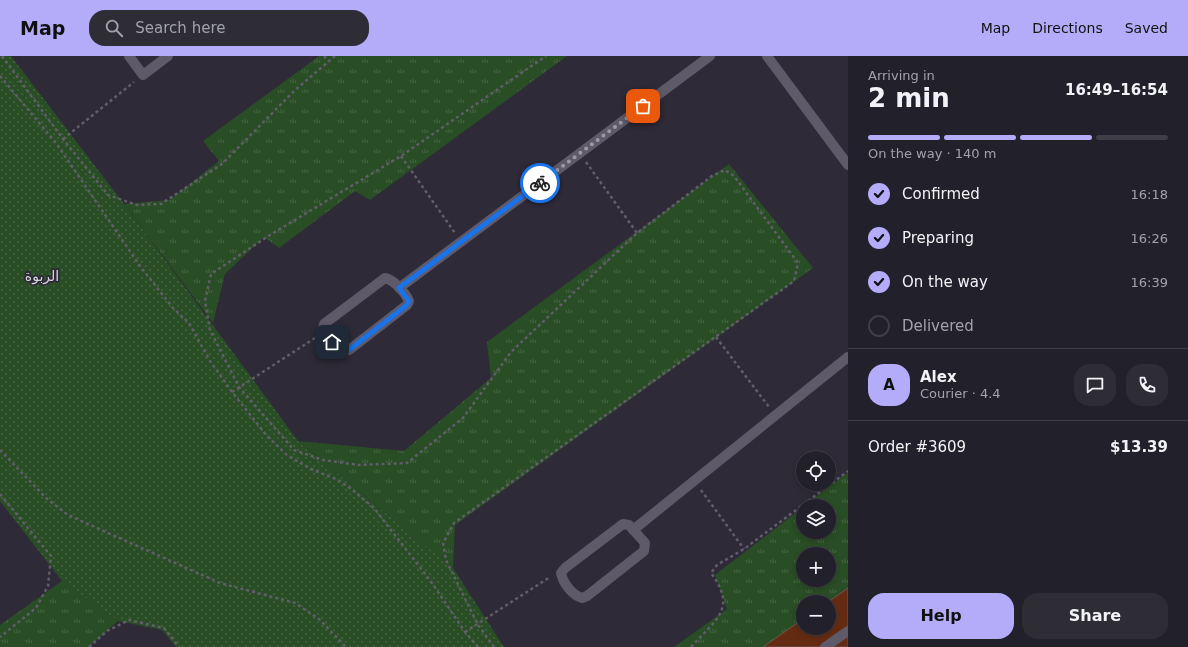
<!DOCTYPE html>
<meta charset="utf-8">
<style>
body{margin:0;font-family:"DejaVu Sans",Cairo,sans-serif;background:#2e2d36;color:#f1f3f6;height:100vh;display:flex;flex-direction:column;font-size:15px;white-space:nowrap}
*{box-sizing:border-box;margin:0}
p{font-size:13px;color:#a2a3a8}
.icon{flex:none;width:22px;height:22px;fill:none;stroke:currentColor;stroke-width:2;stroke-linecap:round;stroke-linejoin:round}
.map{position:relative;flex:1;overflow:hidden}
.drawer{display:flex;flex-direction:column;background:#22202a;width:340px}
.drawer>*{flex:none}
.controls{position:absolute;left:796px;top:395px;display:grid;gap:8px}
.controls a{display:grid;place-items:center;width:40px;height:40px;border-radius:50%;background:#22202a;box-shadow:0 2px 6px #0003,0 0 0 1px #3f3e47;font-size:20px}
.pin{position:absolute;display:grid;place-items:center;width:34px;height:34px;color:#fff;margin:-17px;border-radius:8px;box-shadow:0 2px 6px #0006}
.courier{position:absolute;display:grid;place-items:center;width:40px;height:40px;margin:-20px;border:3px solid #1a73e8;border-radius:50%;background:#fff;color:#222;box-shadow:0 1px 5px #0007}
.head em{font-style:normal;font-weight:600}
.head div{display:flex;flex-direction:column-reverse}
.head{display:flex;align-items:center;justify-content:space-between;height:68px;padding:0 20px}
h1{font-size:26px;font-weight:600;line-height:30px}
.bar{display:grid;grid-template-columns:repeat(4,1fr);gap:6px 4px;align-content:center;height:48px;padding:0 20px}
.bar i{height:5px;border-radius:3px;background:#3f3e47}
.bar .selected{background:#b4acf9}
.bar p{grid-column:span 4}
.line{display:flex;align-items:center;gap:10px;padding:0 20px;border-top:1px solid #3f3e47}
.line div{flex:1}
.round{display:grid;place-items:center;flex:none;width:42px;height:42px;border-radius:16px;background:#2e2d36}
ol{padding:0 20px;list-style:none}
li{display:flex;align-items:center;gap:12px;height:44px}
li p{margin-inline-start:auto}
li .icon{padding:4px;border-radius:50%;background:#b4acf9;color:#111;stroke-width:4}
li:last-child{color:#a2a3a8}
li i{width:22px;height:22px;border:2px solid #3f3e47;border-radius:50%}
.cta{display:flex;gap:8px;margin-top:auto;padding:8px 20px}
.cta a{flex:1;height:46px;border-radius:16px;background:#b4acf9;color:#111;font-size:16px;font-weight:600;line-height:46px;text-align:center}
.cta a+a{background:#2e2d36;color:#f1f3f6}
header{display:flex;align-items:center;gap:24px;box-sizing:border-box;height:56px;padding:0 20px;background:#b4acf9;color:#111}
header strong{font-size:19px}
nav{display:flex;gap:22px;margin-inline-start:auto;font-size:14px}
.search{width:280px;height:36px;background:#2e2d36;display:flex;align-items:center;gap:10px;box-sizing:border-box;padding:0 14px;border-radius:16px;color:#a2a3a8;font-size:15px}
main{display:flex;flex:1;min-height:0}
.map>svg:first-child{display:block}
</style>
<header>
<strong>Map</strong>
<div class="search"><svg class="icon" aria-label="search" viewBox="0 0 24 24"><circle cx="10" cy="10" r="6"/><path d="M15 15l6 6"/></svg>Search here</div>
<nav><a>Map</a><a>Directions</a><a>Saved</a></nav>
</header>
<main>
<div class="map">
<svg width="848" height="591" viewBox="0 0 848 591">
<defs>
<pattern id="grass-dots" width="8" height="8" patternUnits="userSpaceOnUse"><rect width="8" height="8" fill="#294d24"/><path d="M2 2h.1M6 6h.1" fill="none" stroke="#476643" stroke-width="1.8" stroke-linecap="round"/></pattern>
<pattern id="park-tufts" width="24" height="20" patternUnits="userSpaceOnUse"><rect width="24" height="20" fill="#294d24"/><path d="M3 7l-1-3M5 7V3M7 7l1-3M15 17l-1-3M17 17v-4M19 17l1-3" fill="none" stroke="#476643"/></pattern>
</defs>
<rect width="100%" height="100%" fill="#2e2a38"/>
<polygon fill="url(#grass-dots)" points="0,0 11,0 124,148 298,385 453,512 504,591 176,591 162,574 118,565 62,525 0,445"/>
<g fill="url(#park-tufts)" fill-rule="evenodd">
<polygon points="319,0 567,0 370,144 355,135 279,192 264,181 225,218 213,267 124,148 169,144 219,105 203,85"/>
<polygon points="729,108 813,212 455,469 453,512 298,385 404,395 491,322 487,286"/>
<path d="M848,416V548L803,546V572L796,591H674L727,553L715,519L803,451V476H829V450H804ZM803,498H829V524H803Z"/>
<polygon points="62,525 118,565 89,591 0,591 0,569"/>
</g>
<polygon fill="#642b12" stroke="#6a5952" points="848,532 848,591 763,591 803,563 803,572 829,572 828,546"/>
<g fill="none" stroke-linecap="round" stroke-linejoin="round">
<g stroke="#615d6a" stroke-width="2.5" stroke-dasharray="3 3" stroke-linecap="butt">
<polyline points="2,0 63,83 108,139 137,149 161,148 222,108 294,35 335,0"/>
<polyline points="324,0 328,5"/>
<polyline points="0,20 56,87 140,210 173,252 189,267 210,305 232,336 267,380 287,399 311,413 338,424 350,432 374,452 432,527 465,576 478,591"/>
<polyline points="63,83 134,26"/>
<polyline points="401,100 455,177"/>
<polyline points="586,106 637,177"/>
<polyline points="716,281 769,351"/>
<polyline points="232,336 315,282"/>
<polyline points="0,394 46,442 68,459 220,527 295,547 319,563 346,591"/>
<polyline points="701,434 744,493"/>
<polyline points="0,438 51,500 48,530 36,552 0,581"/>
<polyline points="465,576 550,521"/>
<polyline points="89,591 107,575 129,564 164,572 179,591"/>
<polyline points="494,591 478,569 446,504 443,487 454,467 794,225 798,207 734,120 725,114 712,120 637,177 511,296 463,362 407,407 359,409 323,404 294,394 239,331 210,274 205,245 211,218 270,179 401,100 546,0"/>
<path d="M691,591C715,564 738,553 711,517L717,509L744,493L848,415"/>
</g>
<g stroke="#5e5a6a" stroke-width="10">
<polyline points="129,0 143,19 168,0"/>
<polyline points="767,0 848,109"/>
<path d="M385,222C394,224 405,236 409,245L407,249L349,294L339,295C333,288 320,278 324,268Z"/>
<polyline points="399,232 710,0"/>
<path d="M623,468L629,469L645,487L644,495L587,540L582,542C572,539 563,527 561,517L565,512Z"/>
<polyline points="633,474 848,301"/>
<polyline points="825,591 848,575"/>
</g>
</g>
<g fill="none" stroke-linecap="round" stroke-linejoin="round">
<polyline stroke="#9c99a4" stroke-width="4" stroke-dasharray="0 7.2" points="540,127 643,50"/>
<polyline stroke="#1a73e8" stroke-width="5" points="332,286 339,295 349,294 407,249 409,245 399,232 540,127"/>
</g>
<g text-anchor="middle" stroke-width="3.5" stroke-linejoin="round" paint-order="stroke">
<g font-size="14" fill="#d7d5de" stroke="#2e2a38">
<text x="42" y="225">الربوة</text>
</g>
</g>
</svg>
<div class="controls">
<a><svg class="icon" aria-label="locate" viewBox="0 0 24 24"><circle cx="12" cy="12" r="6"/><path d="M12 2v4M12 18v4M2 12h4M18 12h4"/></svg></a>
<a><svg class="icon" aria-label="layers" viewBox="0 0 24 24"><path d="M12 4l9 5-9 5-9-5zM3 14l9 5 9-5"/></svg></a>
<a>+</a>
<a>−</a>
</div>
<div class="pin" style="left:643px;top:50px;background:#ea580c"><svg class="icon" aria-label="bag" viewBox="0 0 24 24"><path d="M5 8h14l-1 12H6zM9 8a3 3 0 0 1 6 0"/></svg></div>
<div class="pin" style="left:332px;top:286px;background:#1f2937"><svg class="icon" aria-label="home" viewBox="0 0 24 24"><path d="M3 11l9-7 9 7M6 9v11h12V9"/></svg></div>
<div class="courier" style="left:540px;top:127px"><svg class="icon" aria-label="bike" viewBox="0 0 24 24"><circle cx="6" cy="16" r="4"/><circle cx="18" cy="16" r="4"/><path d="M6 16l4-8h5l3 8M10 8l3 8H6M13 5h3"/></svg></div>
</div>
<section class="drawer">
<div class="head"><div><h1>2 min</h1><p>Arriving in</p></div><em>16:49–16:54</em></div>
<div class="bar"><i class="selected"></i><i class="selected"></i><i class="selected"></i><i></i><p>On the way · 140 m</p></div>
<ol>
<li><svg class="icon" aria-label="check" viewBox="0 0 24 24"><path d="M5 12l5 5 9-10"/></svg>Confirmed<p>16:18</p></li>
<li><svg class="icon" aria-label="check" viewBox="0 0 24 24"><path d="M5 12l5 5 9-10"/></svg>Preparing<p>16:26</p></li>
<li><svg class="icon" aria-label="check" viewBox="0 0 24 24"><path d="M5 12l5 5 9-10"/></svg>On the way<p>16:39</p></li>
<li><i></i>Delivered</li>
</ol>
<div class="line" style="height:72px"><b class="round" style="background:#b4acf9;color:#111">A</b><div><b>Alex</b><p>Courier · 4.4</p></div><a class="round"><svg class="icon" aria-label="chat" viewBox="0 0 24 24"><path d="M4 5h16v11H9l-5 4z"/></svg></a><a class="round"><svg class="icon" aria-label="phone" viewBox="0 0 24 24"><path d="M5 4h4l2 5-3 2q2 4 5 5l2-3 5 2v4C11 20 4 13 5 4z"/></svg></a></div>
<div class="line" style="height:52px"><div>Order #3609</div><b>$13.39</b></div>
<div class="cta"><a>Help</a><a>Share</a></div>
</section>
</main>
